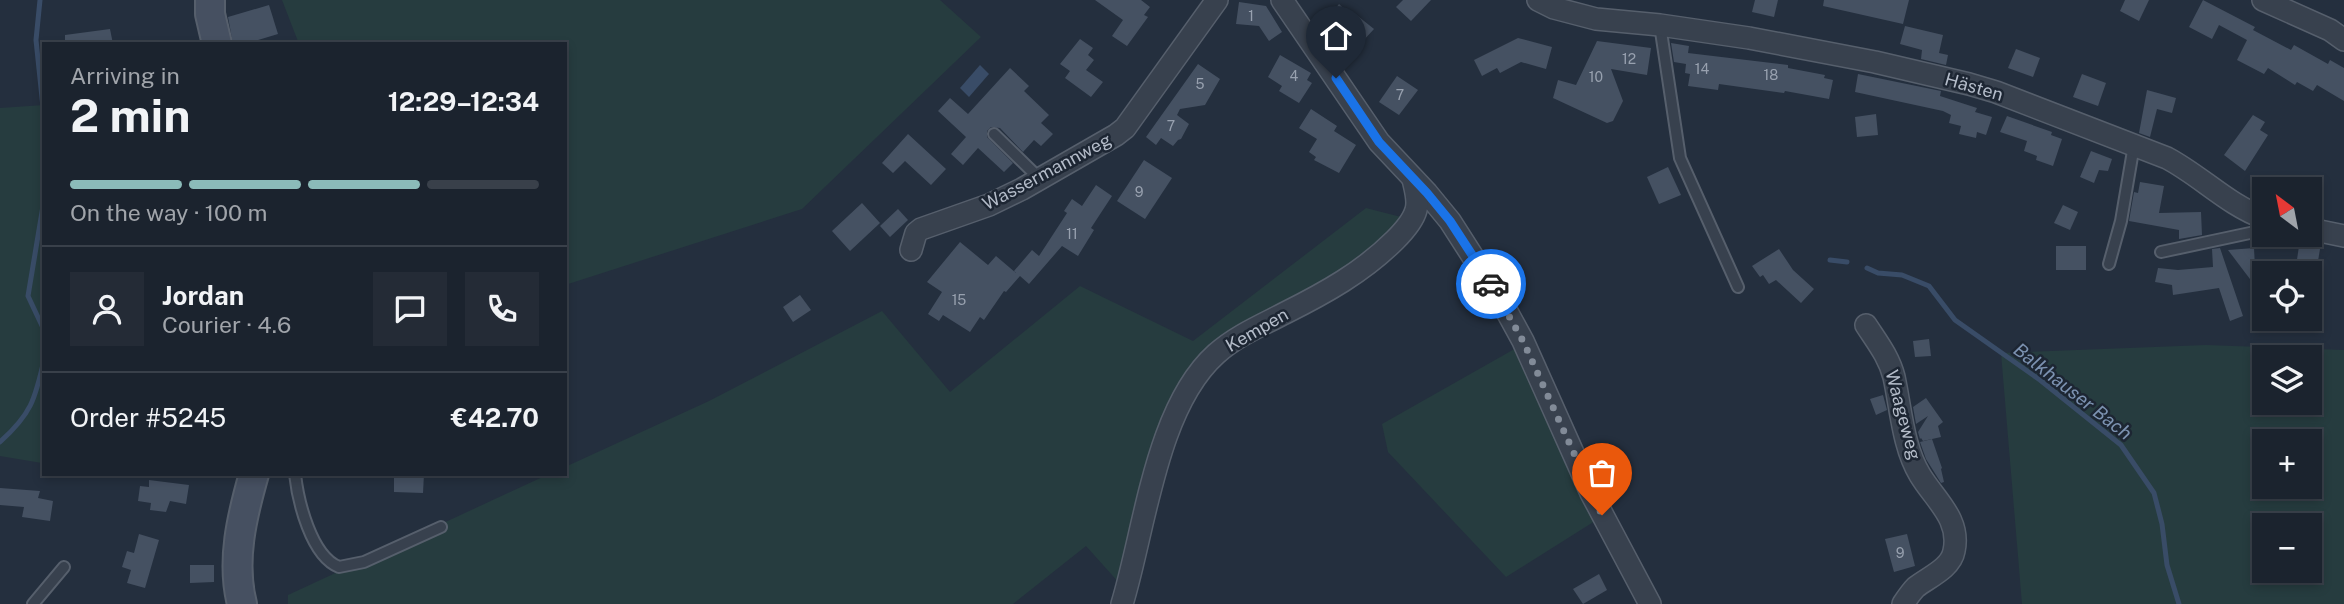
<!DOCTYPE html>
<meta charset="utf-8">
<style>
body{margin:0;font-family:"Public Sans",sans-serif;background:#242b36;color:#f1f3f6;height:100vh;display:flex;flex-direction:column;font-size:26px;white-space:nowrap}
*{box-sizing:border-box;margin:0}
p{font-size:23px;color:#a0a4aa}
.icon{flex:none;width:38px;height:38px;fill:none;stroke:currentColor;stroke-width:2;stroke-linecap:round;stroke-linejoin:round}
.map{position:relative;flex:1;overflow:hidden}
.drawer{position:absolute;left:42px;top:42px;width:525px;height:434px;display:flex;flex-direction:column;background:#1b232e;border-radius:0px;box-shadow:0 4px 10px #0003,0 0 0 2px #39404a}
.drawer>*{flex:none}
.needle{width:46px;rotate:328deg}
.buttons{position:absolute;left:2252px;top:177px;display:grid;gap:14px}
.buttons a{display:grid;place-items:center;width:70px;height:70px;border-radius:0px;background:#1b232e;box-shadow:0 4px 10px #0003,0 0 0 2px #39404a;font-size:35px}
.pin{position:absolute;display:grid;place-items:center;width:60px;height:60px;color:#fff;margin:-72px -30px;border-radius:50% 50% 50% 0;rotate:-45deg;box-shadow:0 0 7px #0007}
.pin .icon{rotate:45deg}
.courier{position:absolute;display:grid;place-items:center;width:70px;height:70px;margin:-35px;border:5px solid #1a73e8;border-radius:50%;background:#fff;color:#222;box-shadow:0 2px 9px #0007}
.headline em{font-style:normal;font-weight:700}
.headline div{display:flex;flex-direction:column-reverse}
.headline{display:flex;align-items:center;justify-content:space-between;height:119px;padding:0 28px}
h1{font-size:46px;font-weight:700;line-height:52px}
.bar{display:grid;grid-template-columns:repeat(4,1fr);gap:10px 7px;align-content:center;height:84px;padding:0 28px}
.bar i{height:9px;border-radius:5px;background:#39404a}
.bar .on{background:#8bbbb9}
.bar p{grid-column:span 4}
.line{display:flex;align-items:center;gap:18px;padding:0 28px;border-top:2px solid #39404a}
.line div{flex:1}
.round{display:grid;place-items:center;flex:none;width:74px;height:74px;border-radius:0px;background:#242b36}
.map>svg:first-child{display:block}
</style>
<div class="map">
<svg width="2344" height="604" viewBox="0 0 2344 604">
<rect width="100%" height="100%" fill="#242f3e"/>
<g fill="#263c3f" fill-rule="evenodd">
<polygon points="282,0 940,0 981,37 802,209 565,285 565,44 299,44"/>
<polygon points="44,105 44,448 42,463 0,456 0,108"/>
<polygon points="1366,208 1405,218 1382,244 1198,363 1121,585 1086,546 1013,604 288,604 288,595 549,474 565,474 565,467 709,401 882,311 950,392 1080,286 1193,341"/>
<path d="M2206,345L2344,350V604H2022L2001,353ZM2264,357H2310V402H2264ZM2264,441H2310V486H2264ZM2310,525V570H2264V525Z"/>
<polygon points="1518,347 1595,521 1506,577 1388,452 1382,424"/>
</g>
<polygon fill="#394c67" points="980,65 989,74 969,97 960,88"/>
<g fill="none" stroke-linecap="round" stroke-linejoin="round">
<g stroke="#394c67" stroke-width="5">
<polyline points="40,0 36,40 44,117"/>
<polyline points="44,200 28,296 44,330"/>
<polyline points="1830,260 1847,262"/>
<polyline points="1867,268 1878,273 1902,275 1929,286 1955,320 2040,380 2121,445 2154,493 2162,524 2167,565 2179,604"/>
<path d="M0,442C31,414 35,400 44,360"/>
</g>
</g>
<g fill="#455162">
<polygon points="1095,0 1141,0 1150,7 1144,15 1148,17 1127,46 1112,36 1123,20"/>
<polygon points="1403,0 1431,0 1411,21 1396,7"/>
<polygon points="1755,0 1778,0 1774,17 1752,12"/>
<polygon points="1824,0 1909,0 1903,24 1823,6"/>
<polygon points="2125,0 2149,0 2139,21 2120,11"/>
<polygon points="2203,0 2255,27 2253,30 2291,50 2294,45 2328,64 2330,60 2344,68 2344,101 2317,85 2313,91 2297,82 2295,85 2268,68 2264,74 2237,60 2247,40 2219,25 2212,39 2189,27"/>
<polygon points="1239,2 1266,6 1282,32 1269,41 1259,26 1236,24"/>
<polygon points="1339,4 1352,16 1354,13 1374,29 1362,42 1360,40 1354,47 1336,32 1340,28 1328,18"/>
<polygon points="269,5 278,34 245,44 233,44 228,17"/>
<polygon points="1905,26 1943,35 1939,53 1948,55 1946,65 1921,59 1922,50 1900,44"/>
<polygon points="110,29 113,44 65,44 65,35"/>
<polygon points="1518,38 1552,47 1546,69 1521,62 1500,73 1497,68 1482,76 1474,60"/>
<polygon points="1080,39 1093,48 1088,55 1094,60 1086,70 1103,82 1091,97 1065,78 1070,71 1060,64"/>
<polygon points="1597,41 1651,48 1647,75 1611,69 1623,101 1613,121 1607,123 1553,98 1558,80 1576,85"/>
<polygon points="1671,43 1689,46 1688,53 1788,65 1788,68 1825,75 1824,78 1833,80 1829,99 1785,91 1784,93 1719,84 1718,90 1688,86 1690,74 1685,73 1686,64 1674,62"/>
<polygon points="2016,49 2040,58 2033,77 2008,68"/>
<polygon points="1280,55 1311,73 1307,80 1312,83 1299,103 1279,91 1282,86 1268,77"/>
<polygon points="1198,64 1220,79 1205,105 1180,109 1177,115 1189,124 1181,139 1178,140 1173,146 1161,138 1156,145 1146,137"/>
<polygon points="1010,68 1029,86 1024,91 1049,115 1041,123 1053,134 1041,146 1034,140 1023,152 1000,128 991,127 987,131 987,137 1013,163 1004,172 978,148 963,165 951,154 966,137 938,111 950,98 968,114"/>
<polygon points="1858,74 1941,91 1940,96 1977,108 1975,112 1992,117 1986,135 1977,132 1976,138 1959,134 1961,126 1949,123 1951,115 1943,111 1855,92"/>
<polygon points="2082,74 2106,83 2098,106 2073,97"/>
<polygon points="1397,76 1418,90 1399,115 1379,102"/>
<polygon points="2147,90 2176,98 2172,113 2157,109 2150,137 2139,133"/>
<polygon points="1311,109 1337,126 1334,131 1356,145 1339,173 1314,160 1316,157 1309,152 1317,139 1299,128"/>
<polygon points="1876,114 1878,135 1857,137 1855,117"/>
<polygon points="2253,115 2265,122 2260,130 2268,135 2245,171 2224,155"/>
<polygon points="2007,116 2052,132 2051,135 2062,139 2053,166 2036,160 2037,156 2024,151 2027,141 2000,132"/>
<polygon points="908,134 946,169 931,185 905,161 893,173 882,163"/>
<polygon points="2091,151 2112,159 2108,171 2099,170 2094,183 2080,177"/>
<polygon points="1144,160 1172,178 1145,219 1117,201"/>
<polygon points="1668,167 1681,195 1659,204 1647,177"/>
<polygon points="2140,182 2164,186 2159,213 2201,212 2202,235 2179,239 2179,230 2129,221 2134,192 2138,193"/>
<polygon points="1096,185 1112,196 1091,228 1094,230 1078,256 1062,246 1029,284 1020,276 1006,292 1004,291 984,320 980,317 970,332 943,315 939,321 928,314 942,292 927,282 960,242 988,265 996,256 1016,273 1014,271 1032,250 1039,256 1067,213 1064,211 1072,199 1082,206"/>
<polygon points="862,203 880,223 850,251 832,231"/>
<polygon points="2063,205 2078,212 2070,230 2054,223"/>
<polygon points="898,209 908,220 890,237 880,226"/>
<rect x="2056" y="246" width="30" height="24"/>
<polygon points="2299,246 2320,249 2316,273 2295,273"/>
<polygon points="2220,248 2243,316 2230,321 2219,288 2173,295 2172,285 2155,282 2158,268 2178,270 2213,267 2212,249"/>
<polygon points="2254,248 2256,287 2228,250"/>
<polygon points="1779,249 1793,270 1814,289 1801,303 1776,280 1769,284 1763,275 1760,277 1752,266"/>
<polygon points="800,295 811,310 793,322 783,307"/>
<polygon points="1929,339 1931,356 1915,357 1913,341"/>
<polygon points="1883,395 1887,410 1876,415 1870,399"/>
<polygon points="1926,398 1943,422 1938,426 1941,437 1923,441 1921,438 1920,439 1918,432 1928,416 1916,424 1913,407"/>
<polygon points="1932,439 1942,468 1941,469 1944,482 1941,483 1926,459 1920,442"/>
<polygon points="394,474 424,474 423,493 394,492"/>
<polygon points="149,480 189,485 186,504 170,501 166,512 150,510 151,503 138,501 140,486 149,487"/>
<polygon points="0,488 40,491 38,498 53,501 50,521 22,517 24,507 0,505"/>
<polygon points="139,534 159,540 145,588 127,583 131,570 122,567 127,551 134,553"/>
<polygon points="1907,534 1915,566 1894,572 1885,539"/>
<polygon points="190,565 214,565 214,582 190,583"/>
<polygon points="1599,574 1607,590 1583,604 1573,589"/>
</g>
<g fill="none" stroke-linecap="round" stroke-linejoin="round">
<defs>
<g id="lane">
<polyline points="1660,25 1680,158 1738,287"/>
<polyline points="994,134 1040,179"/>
<polyline points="2161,252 2264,230"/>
<polyline points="2109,264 2121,221 2134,145"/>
<path d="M295,474C298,501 311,556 339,567L364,562L441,527"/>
<polyline points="33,604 64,567"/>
</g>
<g id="street">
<polyline points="1282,0 1379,142 1427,193 1450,221 1500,299 1523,341 1591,493 1650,604"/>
<path d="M1538,0L1554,8L1596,19L1660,25L1749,38L1875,62L1969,84L1996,92L2167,158C2201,176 2228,205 2264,218"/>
<polyline points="2263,0 2330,30 2344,40"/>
<polyline points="2310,229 2344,236"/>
<polyline points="911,250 916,233 921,229 989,205 1022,189 1116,135 1125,128 1217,0"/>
<path d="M1866,325C1877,342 1889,357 1894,377C1901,409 1903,447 1920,475C1935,500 1961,519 1954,551C1951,568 1929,577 1916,587C1911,592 1907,598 1903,604"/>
<path d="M1122,604C1145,529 1156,408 1216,354C1236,336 1262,325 1285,313C1325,293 1363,272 1395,240C1403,232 1413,221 1416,210C1419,200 1415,189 1413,179"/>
</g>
<g id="secondary">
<polyline points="210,0 210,14 217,44"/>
<path d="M242,604C231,561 242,516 254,474"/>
</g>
</defs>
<use href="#lane" stroke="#565f6c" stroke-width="14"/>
<use href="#street" stroke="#565f6c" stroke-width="24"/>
<use href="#secondary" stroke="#565f6c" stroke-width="32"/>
<use href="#lane" stroke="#38414e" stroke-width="10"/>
<use href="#street" stroke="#38414e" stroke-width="21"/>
<use href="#secondary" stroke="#465061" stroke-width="28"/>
</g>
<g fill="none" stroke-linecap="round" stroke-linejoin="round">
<polyline stroke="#828b98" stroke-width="7" stroke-dasharray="0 12.6" points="1491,284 1523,341 1602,515"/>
<polyline stroke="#1a73e8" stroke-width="9" points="1336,78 1379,142 1427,193 1450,221 1491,284"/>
</g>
<g text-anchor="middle" stroke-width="5" stroke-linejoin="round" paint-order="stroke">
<g font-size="14" fill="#98a1af">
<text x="1251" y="21">1</text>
<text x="1629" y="64">12</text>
<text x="1702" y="74">14</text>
<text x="1771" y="80">18</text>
<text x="1294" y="81">4</text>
<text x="1596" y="82">10</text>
<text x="1200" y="89">5</text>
<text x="1400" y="100">7</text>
<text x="1171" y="131">7</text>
<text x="1139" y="197">9</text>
<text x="1072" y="239">11</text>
<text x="959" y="305">15</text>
<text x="1900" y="558">9</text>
</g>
<g font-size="18" fill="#b4bcc9" stroke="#1d2633">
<text transform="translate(1974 87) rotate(16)" y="6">Hästen</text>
<text transform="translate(1047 172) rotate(-28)" y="6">Wassermannweg</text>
<text transform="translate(1257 330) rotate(-30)" y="6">Kempen</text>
<text transform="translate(1903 415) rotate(75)" y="6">Waageweg</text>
</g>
<g font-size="19" font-style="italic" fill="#7c92b1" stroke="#1d2633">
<text transform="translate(2073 391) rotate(38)" y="7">Balkhauser Bach</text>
</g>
</g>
</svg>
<div class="buttons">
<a><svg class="needle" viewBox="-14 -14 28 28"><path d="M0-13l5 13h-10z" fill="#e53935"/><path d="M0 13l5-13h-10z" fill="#a0a4aa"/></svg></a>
<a><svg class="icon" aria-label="locate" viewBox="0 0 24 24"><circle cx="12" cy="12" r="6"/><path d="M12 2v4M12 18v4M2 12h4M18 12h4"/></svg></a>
<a><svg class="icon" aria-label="layers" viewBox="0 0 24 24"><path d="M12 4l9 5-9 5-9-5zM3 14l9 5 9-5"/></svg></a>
<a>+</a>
<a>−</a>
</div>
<div class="pin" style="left:1602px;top:515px;background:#ea580c"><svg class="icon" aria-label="bag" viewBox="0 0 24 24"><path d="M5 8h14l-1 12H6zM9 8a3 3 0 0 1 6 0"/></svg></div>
<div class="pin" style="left:1336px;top:78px;background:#1f2937"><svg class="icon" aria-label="home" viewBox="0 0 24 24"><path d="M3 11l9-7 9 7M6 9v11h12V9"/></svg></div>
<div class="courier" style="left:1491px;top:284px"><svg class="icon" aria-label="car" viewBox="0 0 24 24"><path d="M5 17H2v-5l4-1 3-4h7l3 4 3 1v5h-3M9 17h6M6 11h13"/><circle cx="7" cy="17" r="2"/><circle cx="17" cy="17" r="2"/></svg></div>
<section class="drawer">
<div class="headline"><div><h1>2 min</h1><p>Arriving in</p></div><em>12:29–12:34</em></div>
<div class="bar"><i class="on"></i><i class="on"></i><i class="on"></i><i></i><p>On the way · 100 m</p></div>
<div class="line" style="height:126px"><a class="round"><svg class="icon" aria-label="person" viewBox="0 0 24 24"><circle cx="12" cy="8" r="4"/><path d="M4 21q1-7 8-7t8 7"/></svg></a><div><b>Jordan</b><p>Courier · 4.6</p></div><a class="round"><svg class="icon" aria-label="chat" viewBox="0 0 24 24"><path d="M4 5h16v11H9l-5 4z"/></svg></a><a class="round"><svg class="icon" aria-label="phone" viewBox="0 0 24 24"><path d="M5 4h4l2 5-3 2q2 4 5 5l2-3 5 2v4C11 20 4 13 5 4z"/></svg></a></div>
<div class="line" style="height:91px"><div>Order #5245</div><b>€42.70</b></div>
</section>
</div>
